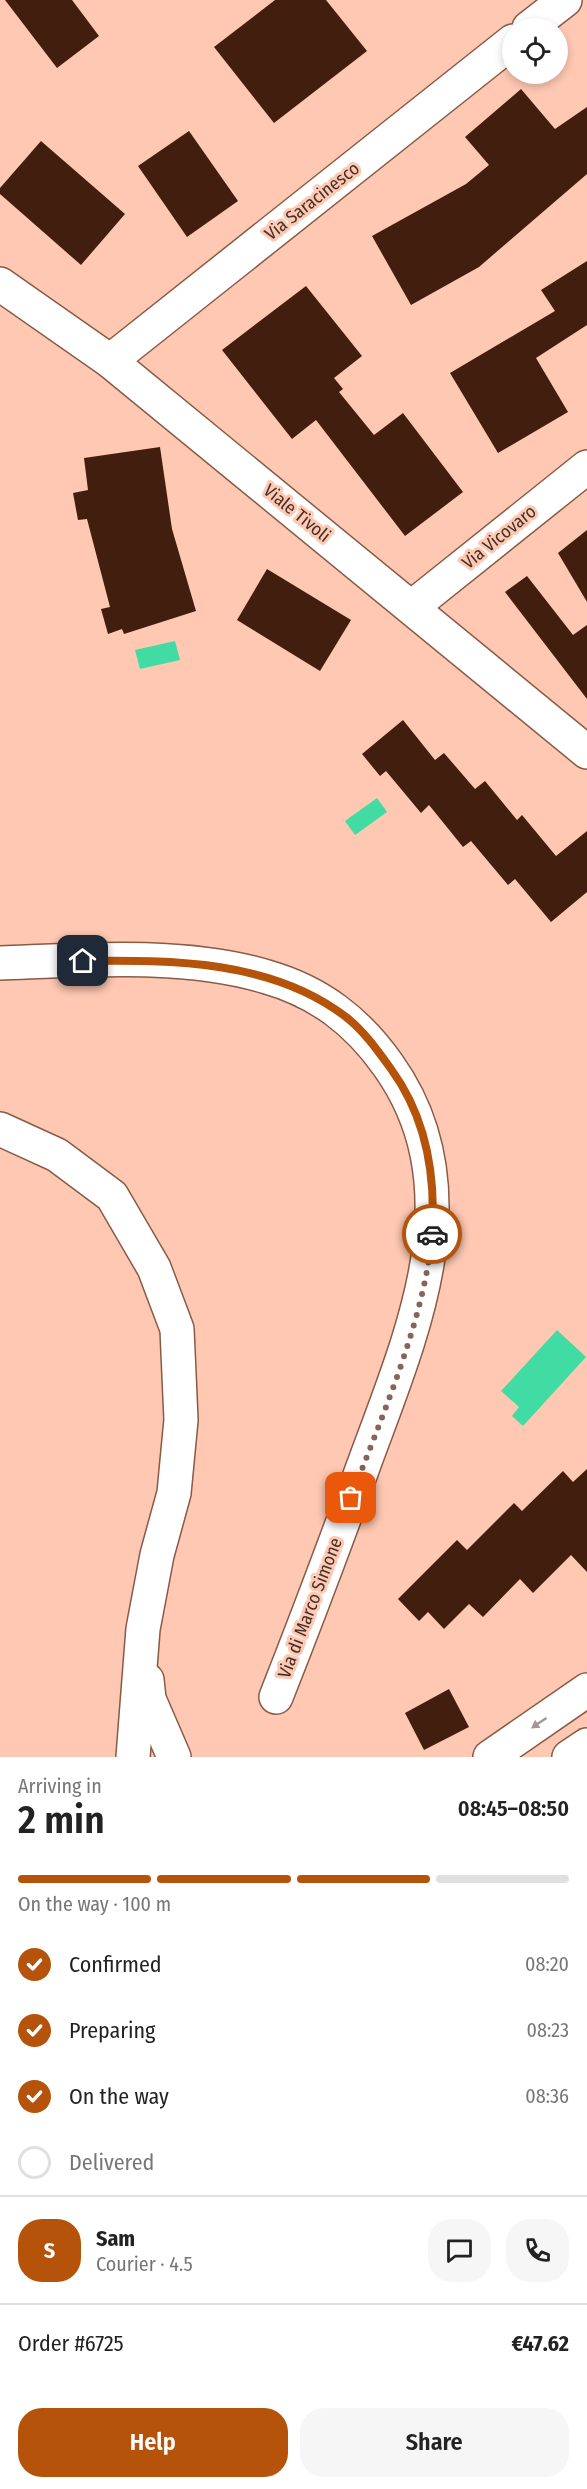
<!DOCTYPE html>
<meta charset="utf-8">
<style>
body{margin:0;font-family:"Fira Sans Condensed",sans-serif;background:#f6f6f6;color:#222;height:100vh;display:flex;flex-direction:column;font-size:22px;white-space:nowrap}
*{box-sizing:border-box;margin:0}
p{font-size:20px;color:#767676}
.icon{flex:none;width:33px;height:33px;fill:none;stroke:currentColor;stroke-width:2;stroke-linecap:round;stroke-linejoin:round}
.map{position:relative;height:1757px;overflow:hidden}
.sheet{display:flex;flex-direction:column;background:#fff;flex:1}
.sheet>*{flex:none}
.fabs{position:absolute;left:502px;top:18px;display:grid;gap:12px}
.fabs a{display:grid;place-items:center;width:66px;height:66px;border-radius:50%;background:#fff;box-shadow:0 3px 9px #0003;font-size:30px}
.pin{position:absolute;display:grid;place-items:center;width:51px;height:51px;color:#fff;margin:-26px;border-radius:12px;box-shadow:0 3px 9px #0006}
.courier{position:absolute;display:grid;place-items:center;width:60px;height:60px;margin:-30px;border:4px solid #b45309;border-radius:50%;background:#fff;color:#222;box-shadow:0 2px 8px #0007}
.head em{font-style:normal;font-weight:600}
.head div{display:flex;flex-direction:column-reverse}
.head{display:flex;align-items:center;justify-content:space-between;height:102px;padding:0 18px}
h1{font-size:39px;font-weight:600;line-height:45px}
.bar{display:grid;grid-template-columns:repeat(4,1fr);gap:9px 6px;align-content:center;height:72px;padding:0 18px}
.bar i{height:8px;border-radius:4px;background:#e0e0e0}
.bar .selected{background:#b45309}
.bar p{grid-column:span 4}
.line{display:flex;align-items:center;gap:15px;padding:0 18px;border-top:2px solid #e0e0e0}
.line div{flex:1}
.round{display:grid;place-items:center;flex:none;width:63px;height:63px;border-radius:24px;background:#f6f6f6}
ol{padding:0 18px;list-style:none}
li{display:flex;align-items:center;gap:18px;height:66px}
li p{margin-inline-start:auto}
li .icon{padding:6px;border-radius:50%;background:#b45309;color:#fff;stroke-width:4}
li:last-child{color:#767676}
li i{width:33px;height:33px;border:3px solid #e0e0e0;border-radius:50%}
.action{display:flex;gap:12px;margin-top:auto;padding:12px 18px}
.action a{flex:1;height:69px;border-radius:24px;background:#b45309;color:#fff;font-size:24px;font-weight:600;line-height:69px;text-align:center}
.action a+a{background:#f6f6f6;color:#222}
.map>svg:first-child{display:block}
</style>
<div class="map">
<svg width="587" height="1757" viewBox="0 0 587 1757">
<rect width="100%" height="100%" fill="#fec8b2"/>
<g fill="#41dca3">
<polygon points="175,641 180,660 140,669 135,650"/>
<polygon points="377,798 387,812 355,835 345,821"/>
<polygon points="557,1330 586,1357 523,1426 512,1416 519,1407 501,1391"/>
</g>
<g fill="#411e0e">
<polygon points="5,0 72,0 99,36 57,68"/>
<polygon points="275,0 326,0 367,51 274,123 214,47"/>
<polygon points="521,89 555,129 587,107 587,174 479,267 411,305 372,236 466,184 489,165 465,137"/>
<polygon points="189,131 238,201 187,237 138,166"/>
<polygon points="41,141 125,214 81,265 0,194 0,188"/>
<polygon points="587,261 587,325 536,358 568,412 498,453 450,373 555,311 541,290"/>
<polygon points="306,286 362,356 334,378 343,389 339,392 374,435 403,413 463,492 405,536 316,420 292,439 222,350"/>
<polygon points="160,447 172,529 196,611 124,634 122,629 108,634 101,609 110,607 87,519 78,520 73,493 88,490 84,458"/>
<polygon points="587,530 587,602 558,553"/>
<polygon points="267,569 351,620 320,671 237,620"/>
<polygon points="527,576 573,635 587,625 587,699 505,592"/>
<polygon points="403,720 435,760 444,753 475,789 485,781 517,820 522,815 556,856 587,831 587,892 551,922 515,879 508,885 471,841 463,847 429,805 421,813 386,771 380,776 362,754"/>
<polygon points="587,1469 587,1572 571,1555 533,1593 520,1579 483,1617 469,1604 444,1629 428,1612 419,1621 398,1599 457,1540 467,1550 514,1503 522,1511 563,1471 573,1482"/>
<polygon points="449,1689 469,1727 424,1750 405,1713"/>
</g>
<g fill="none" stroke-linecap="round" stroke-linejoin="round">
<defs>
<g id="street">
<polyline points="529,28 565,0"/>
<polyline points="0,284 110,361 587,752"/>
<polyline points="110,361 513,41"/>
<polyline points="412,607 587,467"/>
<path d="M0,963C85,960 186,952 267,977C319,992 357,1021 388,1065C478,1191 410,1338 363,1467C335,1544 306,1621 276,1697"/>
</g>
<g id="secondary">
<polyline points="0,1129 57,1155 112,1196 154,1268 177,1329 181,1420 174,1493 157,1555 143,1629 133,1757"/>
<polyline points="147,1680 149,1699 174,1757"/>
<polyline points="490,1757 587,1690"/>
<polyline points="569,1757 587,1745"/>
</g>
</defs>
<use href="#street" stroke="#895a46" stroke-width="36"/>
<use href="#secondary" stroke="#895a46" stroke-width="36"/>
<use href="#street" stroke="#fff" stroke-width="33"/>
<use href="#secondary" stroke="#fff" stroke-width="33"/>
</g>
<defs><path id="oneway-solid" d="M-6-.8H1V-3.2L6.5 0L1 3.2V.8H-6Z" transform="scale(1.5)"/></defs>
<use fill="#a29893" href="#oneway-solid" transform="translate(539 1723) rotate(146)"/>
<g fill="none" stroke-linecap="round" stroke-linejoin="round">
<path stroke="#866558" stroke-width="6" stroke-dasharray="0 10.8" d="M351,1498C381,1418 425,1319 432,1234"/>
<path stroke="#b45309" stroke-width="8" d="M83,961C173,960 272,960 346,1017C364,1031 378,1051 391,1069C426,1117 436,1175 432,1234"/>
</g>
<g text-anchor="middle" stroke-width="6" stroke-linejoin="round" paint-order="stroke">
<g font-size="18" fill="#453027" stroke="#fec8b2">
<text transform="translate(312 201) rotate(-38)" y="6">Via Saracinesco</text>
<text transform="translate(297 513) rotate(39)" y="6">Viale Tivoli</text>
<text transform="translate(499 537) rotate(-39)" y="6">Via Vicovaro</text>
<text transform="translate(310 1608) rotate(-69)" y="6">Via di Marco Simone</text>
</g>
</g>
</svg>
<div class="fabs">
<a><svg class="icon" aria-label="locate" viewBox="0 0 24 24"><circle cx="12" cy="12" r="6"/><path d="M12 2v4M12 18v4M2 12h4M18 12h4"/></svg></a>
</div>
<div class="pin" style="left:351px;top:1498px;background:#ea580c"><svg class="icon" aria-label="bag" viewBox="0 0 24 24"><path d="M5 8h14l-1 12H6zM9 8a3 3 0 0 1 6 0"/></svg></div>
<div class="pin" style="left:83px;top:961px;background:#1f2937"><svg class="icon" aria-label="home" viewBox="0 0 24 24"><path d="M3 11l9-7 9 7M6 9v11h12V9"/></svg></div>
<div class="courier" style="left:432px;top:1234px"><svg class="icon" aria-label="car" viewBox="0 0 24 24"><path d="M5 17H2v-5l4-1 3-4h7l3 4 3 1v5h-3M9 17h6M6 11h13"/><circle cx="7" cy="17" r="2"/><circle cx="17" cy="17" r="2"/></svg></div>
</div>
<section class="sheet">
<div class="head"><div><h1>2 min</h1><p>Arriving in</p></div><em>08:45–08:50</em></div>
<div class="bar"><i class="selected"></i><i class="selected"></i><i class="selected"></i><i></i><p>On the way · 100 m</p></div>
<ol>
<li><svg class="icon" aria-label="check" viewBox="0 0 24 24"><path d="M5 12l5 5 9-10"/></svg>Confirmed<p>08:20</p></li>
<li><svg class="icon" aria-label="check" viewBox="0 0 24 24"><path d="M5 12l5 5 9-10"/></svg>Preparing<p>08:23</p></li>
<li><svg class="icon" aria-label="check" viewBox="0 0 24 24"><path d="M5 12l5 5 9-10"/></svg>On the way<p>08:36</p></li>
<li><i></i>Delivered</li>
</ol>
<div class="line" style="height:108px"><b class="round" style="background:#b45309;color:#fff">S</b><div><b>Sam</b><p>Courier · 4.5</p></div><a class="round"><svg class="icon" aria-label="chat" viewBox="0 0 24 24"><path d="M4 5h16v11H9l-5 4z"/></svg></a><a class="round"><svg class="icon" aria-label="phone" viewBox="0 0 24 24"><path d="M5 4h4l2 5-3 2q2 4 5 5l2-3 5 2v4C11 20 4 13 5 4z"/></svg></a></div>
<div class="line" style="height:78px"><div>Order #6725</div><b>€47.62</b></div>
<div class="action"><a>Help</a><a>Share</a></div>
</section>
